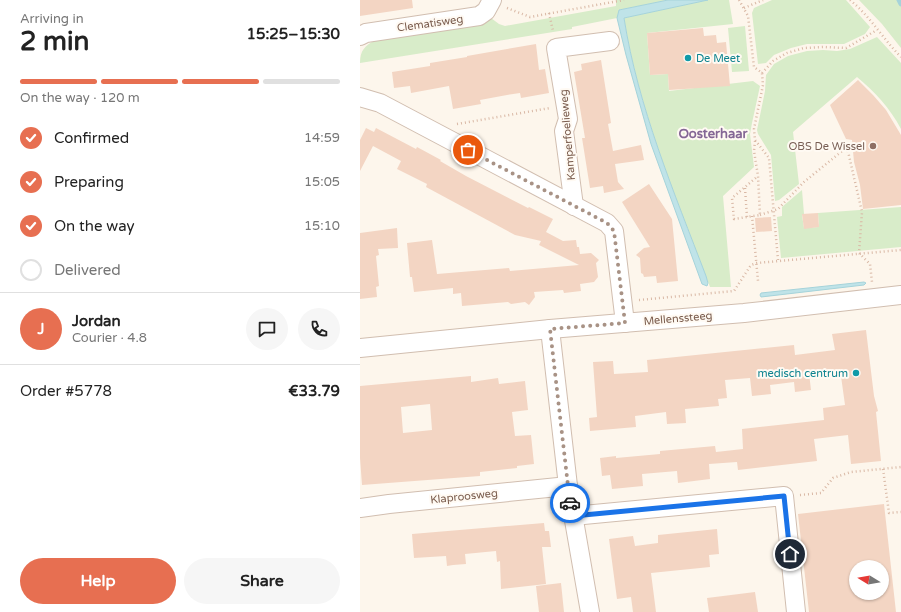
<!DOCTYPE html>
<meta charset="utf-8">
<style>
body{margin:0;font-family:"Varela Round",sans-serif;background:#f6f6f6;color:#222;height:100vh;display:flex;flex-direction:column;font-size:15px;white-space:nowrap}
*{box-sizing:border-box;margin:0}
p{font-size:13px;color:#767676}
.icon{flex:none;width:22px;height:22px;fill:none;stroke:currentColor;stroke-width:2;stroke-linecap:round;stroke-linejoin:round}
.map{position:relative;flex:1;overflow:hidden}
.side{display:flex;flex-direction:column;background:#fff;width:360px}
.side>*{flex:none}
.needle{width:26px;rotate:281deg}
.fabs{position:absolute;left:489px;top:560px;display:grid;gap:8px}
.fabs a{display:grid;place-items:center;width:40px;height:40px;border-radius:50%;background:#fff;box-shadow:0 1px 3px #0004;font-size:20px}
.pin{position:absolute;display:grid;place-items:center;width:34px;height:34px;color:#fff;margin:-17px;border:2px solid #fff;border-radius:50%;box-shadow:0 1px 4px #0007}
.courier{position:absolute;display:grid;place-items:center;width:40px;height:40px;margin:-20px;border:3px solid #1a73e8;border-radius:50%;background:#fff;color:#222;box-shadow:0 1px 5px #0007}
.summary em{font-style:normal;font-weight:800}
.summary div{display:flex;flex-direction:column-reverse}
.summary{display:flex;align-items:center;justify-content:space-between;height:68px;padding:0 20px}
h1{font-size:26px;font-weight:800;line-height:30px}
.bar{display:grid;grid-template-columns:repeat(4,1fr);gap:6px 4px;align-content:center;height:48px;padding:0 20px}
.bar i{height:5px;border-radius:3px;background:#e0e0e0}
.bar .on{background:#e76f51}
.bar p{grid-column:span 4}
.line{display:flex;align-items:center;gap:10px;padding:0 20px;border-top:1px solid #e0e0e0}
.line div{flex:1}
.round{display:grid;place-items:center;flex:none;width:42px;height:42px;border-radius:21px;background:#f6f6f6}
ol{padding:0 20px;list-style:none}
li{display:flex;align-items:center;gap:12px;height:44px}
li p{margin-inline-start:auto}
li .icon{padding:4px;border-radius:50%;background:#e76f51;color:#fff;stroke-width:4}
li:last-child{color:#767676}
li i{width:22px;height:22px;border:2px solid #e0e0e0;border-radius:50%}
.cta{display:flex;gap:8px;margin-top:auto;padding:8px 20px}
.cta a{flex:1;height:46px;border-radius:24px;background:#e76f51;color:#fff;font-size:16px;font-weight:800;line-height:46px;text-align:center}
.cta a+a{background:#f6f6f6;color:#222}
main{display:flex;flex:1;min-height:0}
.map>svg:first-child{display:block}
</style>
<main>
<section class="side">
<div class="summary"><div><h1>2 min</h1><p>Arriving in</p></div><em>15:25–15:30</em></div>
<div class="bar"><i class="on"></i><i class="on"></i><i class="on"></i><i></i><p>On the way · 120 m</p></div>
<ol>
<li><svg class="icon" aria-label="check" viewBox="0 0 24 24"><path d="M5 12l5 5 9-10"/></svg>Confirmed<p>14:59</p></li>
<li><svg class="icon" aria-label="check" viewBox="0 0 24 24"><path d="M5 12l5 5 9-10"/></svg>Preparing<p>15:05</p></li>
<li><svg class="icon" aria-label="check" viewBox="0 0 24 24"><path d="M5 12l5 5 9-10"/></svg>On the way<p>15:10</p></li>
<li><i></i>Delivered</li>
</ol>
<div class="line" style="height:72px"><b class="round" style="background:#e76f51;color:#fff">J</b><div><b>Jordan</b><p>Courier · 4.8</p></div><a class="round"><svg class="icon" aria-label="chat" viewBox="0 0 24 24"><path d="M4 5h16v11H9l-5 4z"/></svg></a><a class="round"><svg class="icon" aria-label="phone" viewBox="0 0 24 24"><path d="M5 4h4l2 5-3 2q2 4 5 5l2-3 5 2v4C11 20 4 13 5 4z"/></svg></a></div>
<div class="line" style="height:52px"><div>Order #5778</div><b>€33.79</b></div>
<div class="cta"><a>Help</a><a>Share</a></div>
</section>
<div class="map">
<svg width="541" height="612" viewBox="0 0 541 612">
<rect width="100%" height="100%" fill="#fdf6ec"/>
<g fill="#d8ecc9">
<path d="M256,0H308L259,10L257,18L212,27V29L0,63C0,50 5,46 15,40L131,18L139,24L145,26L256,6Z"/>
<path d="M348,0H369L373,24L287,33L290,75L308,74L309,91L393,81L400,86L392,123L390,134L394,167L363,196L371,287H350C317,199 279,111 264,18Z"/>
<polygon points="412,0 486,0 510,27 505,34 484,44 447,44 431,48 414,55 406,63 398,64 392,13 394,8"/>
<polygon points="499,0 541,0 541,48 522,24"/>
<polygon points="385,26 389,71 372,72 368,28"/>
<path d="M517,37L541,63V129C530,108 515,92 497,77L433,132L439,184L419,200L415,201L411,155L398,134L397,130L405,91L406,75L414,64L428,56L447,51L463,50L477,51L490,49Z"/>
<polygon points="442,190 444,214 442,215 444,228 459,227 458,213 541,207 541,247 421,258 417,217 422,216 422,207"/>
</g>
<g fill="#bfe3e8" stroke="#a5d3da">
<path d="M308,0H348L264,18C278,107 314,192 346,276L348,283L347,286L342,284L291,144L266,55L257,18L259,10Z"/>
<polygon points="504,282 506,283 504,285 401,297 400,295 401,293"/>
</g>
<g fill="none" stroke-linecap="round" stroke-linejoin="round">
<polyline stroke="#a5d3da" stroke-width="5" points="539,0 541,4"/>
</g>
<g fill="#f3d5c3" fill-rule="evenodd">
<polygon points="0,0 52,0 53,8 0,16"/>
<polygon points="343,28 344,36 356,35 357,43 366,42 370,86 309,90 308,74 290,75 287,33"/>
<polygon points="176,44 179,70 185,69 189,93 161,98 160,93 147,95 120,100 121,104 93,109 89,86 51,93 50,86 34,88 32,72 70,66 70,63 107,57 107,56"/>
<polygon points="241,60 251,123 248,124 253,151 281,145 284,160 255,164 258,182 264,189 244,193 243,186 230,188 222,138 225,138 214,72 222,70 221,64"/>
<polygon points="498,80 513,95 526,110 541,135 541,205 503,209 500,185 494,162 492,140 486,139 470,105"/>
<polygon points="6,128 14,132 16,128 56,149 57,147 81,160 80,161 106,176 168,208 169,207 193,219 186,232 203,241 216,240 217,247 219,247 220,254 231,253 239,260 236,263 238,277 234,282 220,284 221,291 204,293 203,290 174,292 175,297 169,305 165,302 151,304 148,302 102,306 101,293 93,294 93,288 54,292 52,277 50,277 47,243 72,240 77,274 149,268 150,271 219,265 179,245 181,241 155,235 66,187 67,184 37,169 41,161 13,146 0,171 0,140"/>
<polygon points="289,184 312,219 318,281 297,283 296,276 284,277 283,274 281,273 280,258 276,255 284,248 290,247 262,202"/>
<polygon points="458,213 459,227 444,229 442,214"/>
<polygon points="411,217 412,231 396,232 395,218"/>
<polygon points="37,228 38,248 18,249 19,255 16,256 19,286 16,287 17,297 0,299 0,233"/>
<polygon points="506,330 514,396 518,411 516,412 521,461 491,464 488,435 454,439 457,461 378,470 377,462 349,464 350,479 318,483 317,471 282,474 283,486 252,489 250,475 242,476 240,458 256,456 256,458 300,454 300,451 355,446 356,452 383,449 382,429 464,420 463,408 485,405 480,369 449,373 451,390 435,392 434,382 410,385 411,394 392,396 390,378 365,380 367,398 358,399 359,406 325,409 326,423 307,424 306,412 275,416 276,427 230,431 229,418 237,417 233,362 253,361 254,374 288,372 287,360 434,345 435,355 475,350 472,334"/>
<path d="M111,376V382L138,378L139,384L165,381L168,410L152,412L155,436L171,435L174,464L157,466V468L120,472V476L2,485L0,458V386ZM70,404L72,430L43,433L41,407Z"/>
<path d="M524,504L536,612H449L438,514ZM496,567H522V593H496Z"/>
<polygon points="184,523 185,531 189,531 191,547 182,547 186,584 141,589 140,561 137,562 136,551 105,554 106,564 93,565 87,566 86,556 54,558 52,534"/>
<polygon points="357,529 359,554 349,555 350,567 291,573 296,612 273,612 271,597 257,599 249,539 273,536 275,546 298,543 298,535"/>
<polygon points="201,583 204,612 179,612 176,586"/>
<polygon points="395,592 398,612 349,612 347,598"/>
</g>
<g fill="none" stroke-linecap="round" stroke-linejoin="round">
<defs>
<g id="street">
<polyline points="0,36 6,33 119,16 126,11 132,0"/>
<polyline points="0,97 20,103 247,223 254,231 265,323"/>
<polyline points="214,206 204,131 208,119 196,48 250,41"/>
<polyline points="190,329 208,486 230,612"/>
<polyline points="0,348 190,329 384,313 541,295"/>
<polyline points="0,508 29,504 208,486"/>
<polyline points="213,516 424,496 436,612"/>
</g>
</defs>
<use href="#street" stroke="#d1beb0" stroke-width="20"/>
<g stroke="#d9b8a5" stroke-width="2.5" stroke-dasharray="1 3" stroke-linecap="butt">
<polyline points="379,0 388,16 394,67 402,73 403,85 394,129 395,140 409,158 418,260"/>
<path d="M490,0C510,16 523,39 541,57"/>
<polyline points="147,8 170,17 264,0"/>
<polyline points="384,8 403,0"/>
<polyline points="189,13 193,31"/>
<polyline points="402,73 413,61 427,53 444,48 464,47 486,48 517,30"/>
<polyline points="97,124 190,108"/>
<polyline points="395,141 394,151 398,176 400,215 374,219 372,198 398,176"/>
<polyline points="487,147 502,212 499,253 510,264 512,282"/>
<polyline points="385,188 387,217"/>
<polyline points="400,215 418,209 444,182 492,143"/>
<polyline points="392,216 398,281"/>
<polyline points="279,300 374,291 391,265 397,263 541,250"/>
<polyline points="523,469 529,513 541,512"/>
<polyline points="440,495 461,493 473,478 491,472 541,467"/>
</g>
<use href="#street" stroke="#fff" stroke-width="18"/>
</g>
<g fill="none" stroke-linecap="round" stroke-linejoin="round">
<polyline stroke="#a89285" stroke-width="4" stroke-dasharray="0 7.2" points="108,150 247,223 254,231 265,323 190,329 208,486 210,503"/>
<polyline stroke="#1a73e8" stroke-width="5" points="210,503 213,516 424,496 430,554"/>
</g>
<g fill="#0f9aa8" stroke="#fffaf3" stroke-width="1.5">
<circle cx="328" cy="58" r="4"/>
<circle cx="496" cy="373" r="4"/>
</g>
<circle fill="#8d6e63" stroke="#fffaf3" stroke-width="1.5" cx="513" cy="146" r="4"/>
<g text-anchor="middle" stroke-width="4" stroke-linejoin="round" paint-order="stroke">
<g font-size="11" fill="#7a5c4d" stroke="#fffaf3">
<text transform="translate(70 23) rotate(-8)" y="4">Clematisweg</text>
<text transform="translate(207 135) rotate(-95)" y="4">Kamperfoelieweg</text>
<text transform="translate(318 318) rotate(-5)" y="4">Mellenssteeg</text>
<text transform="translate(104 496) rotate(-6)" y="4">Klaproosweg</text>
</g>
<g font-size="11" fill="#0d838f" stroke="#fffaf3" text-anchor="start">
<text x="336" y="62">De Meet</text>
<text x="488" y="377" text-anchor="end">medisch centrum</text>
</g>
<g font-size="11" fill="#785e54" stroke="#fffaf3" text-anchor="end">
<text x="505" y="150">OBS De Wissel</text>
</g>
<g font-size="13" font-weight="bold" fill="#846695" stroke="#fffaf3">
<text x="353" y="138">Oosterhaar</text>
</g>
</g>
</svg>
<div class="fabs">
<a><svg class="needle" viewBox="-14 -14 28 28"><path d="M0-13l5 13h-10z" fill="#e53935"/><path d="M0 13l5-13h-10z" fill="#767676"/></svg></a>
</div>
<div class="pin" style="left:108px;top:150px;background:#ea580c"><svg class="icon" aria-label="bag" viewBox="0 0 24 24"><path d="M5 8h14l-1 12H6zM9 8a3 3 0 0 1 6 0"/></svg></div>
<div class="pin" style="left:430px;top:554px;background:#1f2937"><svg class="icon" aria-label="home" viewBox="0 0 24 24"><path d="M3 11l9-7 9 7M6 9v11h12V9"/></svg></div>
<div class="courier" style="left:210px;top:503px"><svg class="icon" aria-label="car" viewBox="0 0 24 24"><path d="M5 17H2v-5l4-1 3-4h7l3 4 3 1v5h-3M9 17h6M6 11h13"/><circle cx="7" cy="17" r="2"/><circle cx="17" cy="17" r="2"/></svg></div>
</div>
</main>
